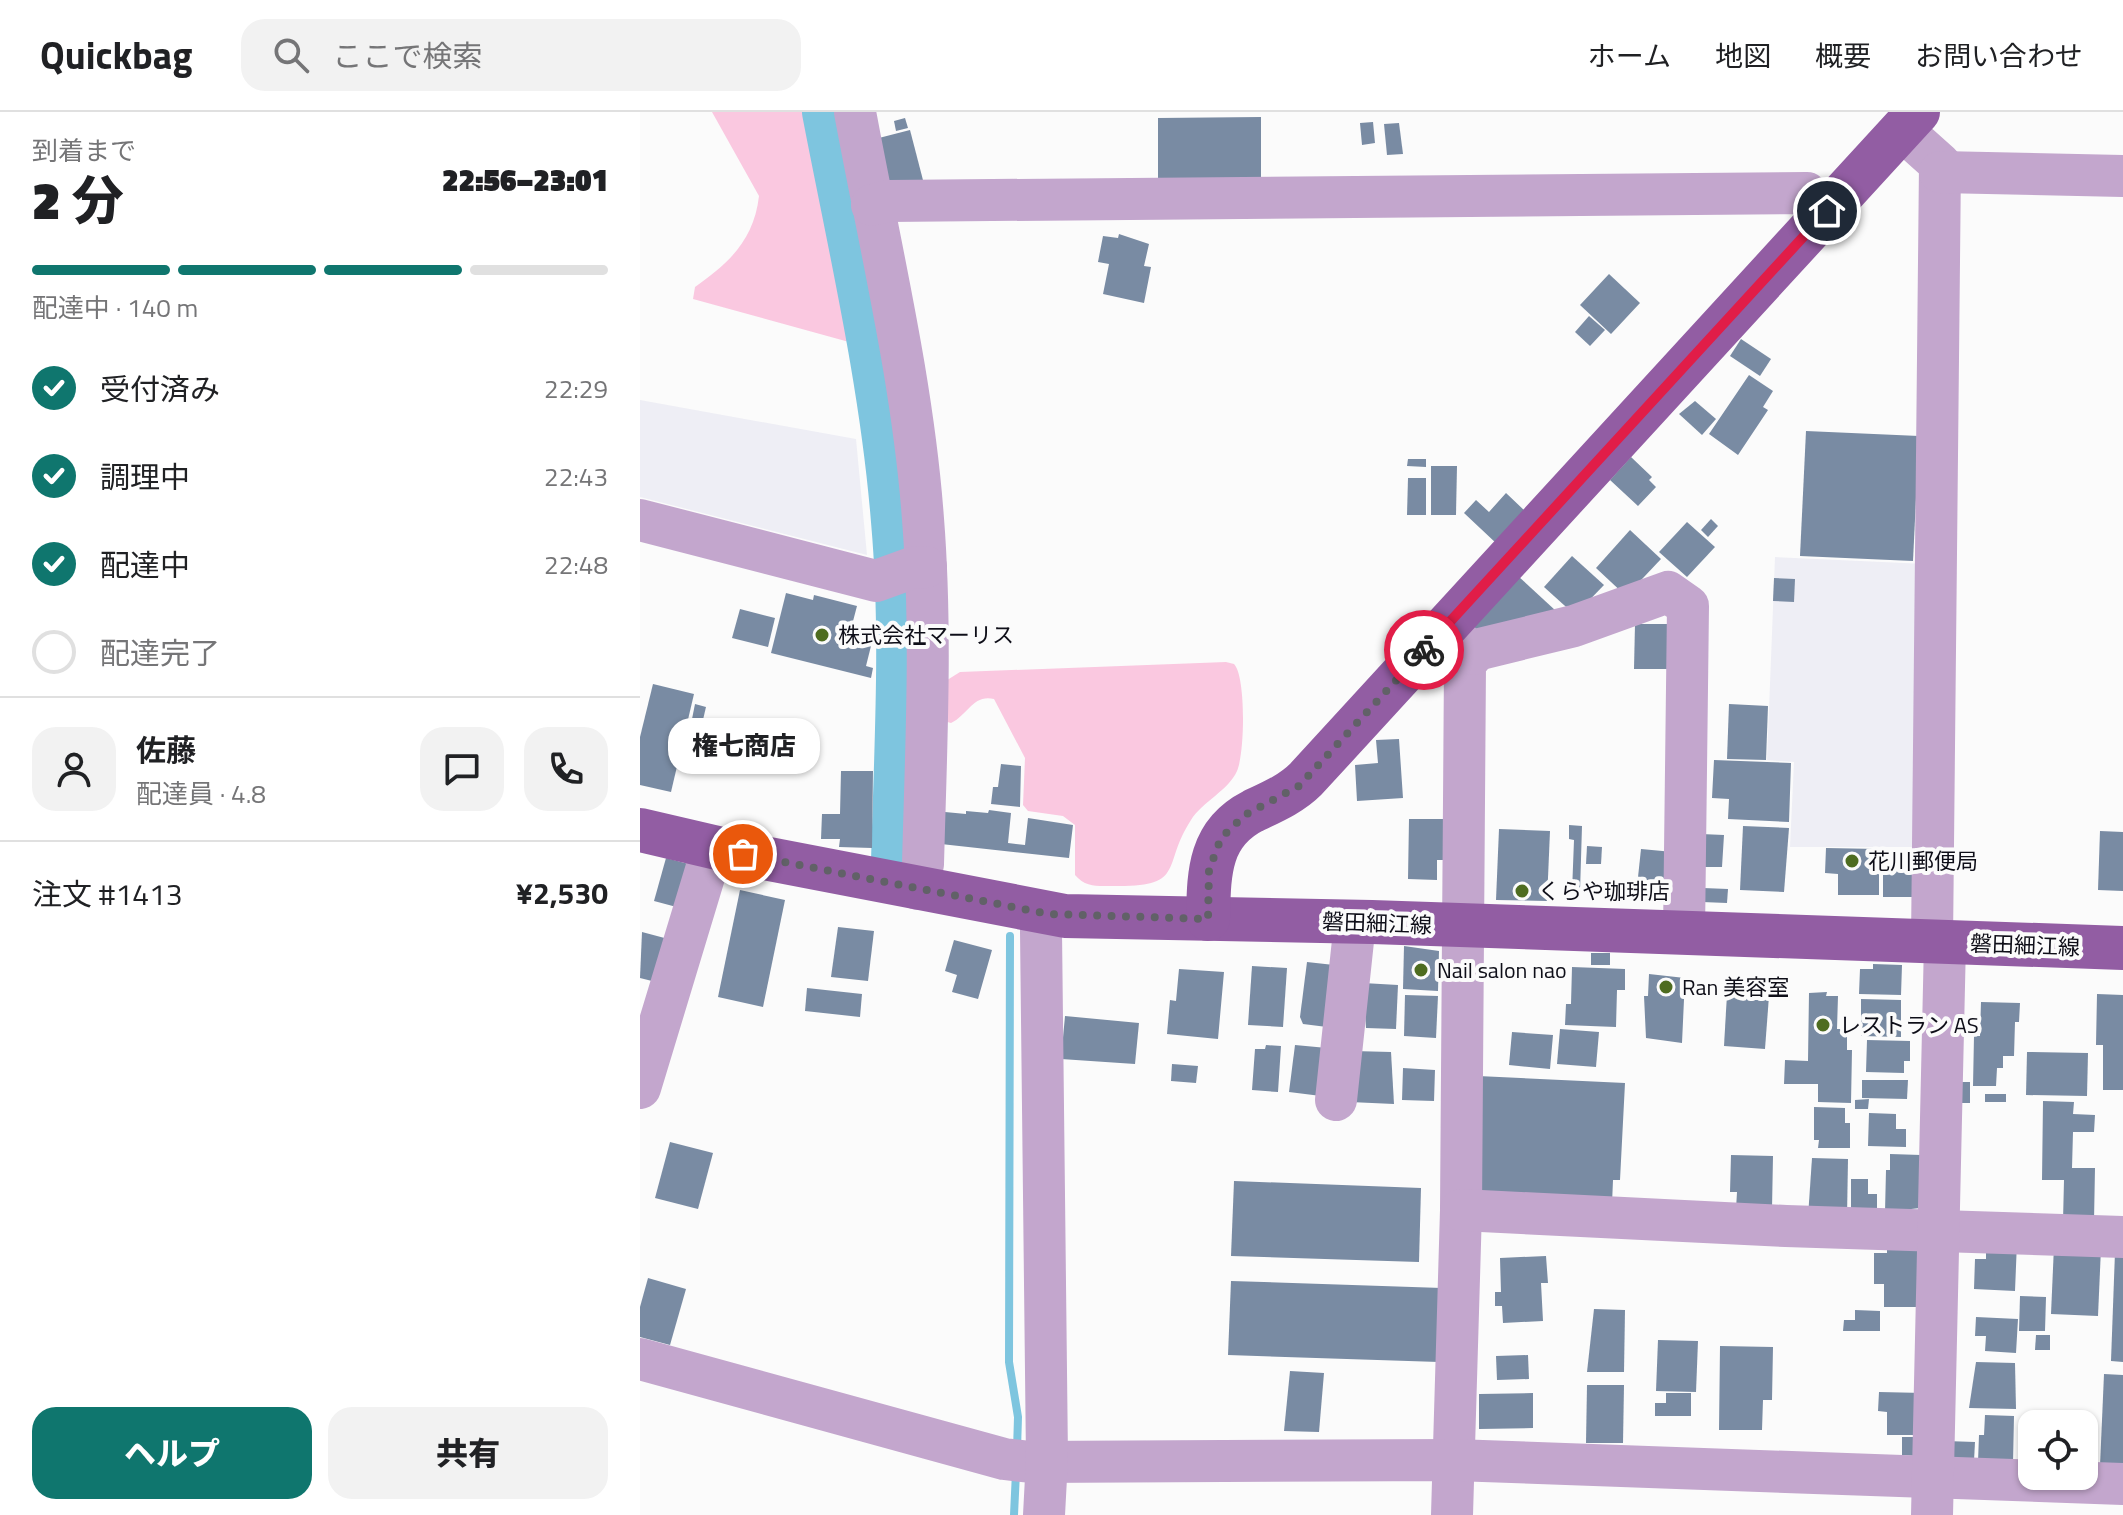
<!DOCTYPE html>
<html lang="ja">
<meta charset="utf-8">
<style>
body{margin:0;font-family:"Titillium Web","Noto Sans JP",sans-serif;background:#f2f2f2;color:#202124;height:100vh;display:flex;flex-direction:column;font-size:30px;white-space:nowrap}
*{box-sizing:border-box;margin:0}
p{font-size:26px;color:#757577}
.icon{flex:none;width:44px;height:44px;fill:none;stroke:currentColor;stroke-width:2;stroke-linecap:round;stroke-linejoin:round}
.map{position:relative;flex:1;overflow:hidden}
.side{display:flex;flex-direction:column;background:#fff;width:640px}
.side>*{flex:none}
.tools{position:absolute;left:1378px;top:1298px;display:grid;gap:16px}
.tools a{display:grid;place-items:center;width:80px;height:80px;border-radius:16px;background:#fff;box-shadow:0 2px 6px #0004;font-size:40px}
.pin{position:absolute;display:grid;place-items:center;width:68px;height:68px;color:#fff;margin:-34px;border:4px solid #fff;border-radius:50%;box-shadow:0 2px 8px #0007}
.courier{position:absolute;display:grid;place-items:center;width:80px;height:80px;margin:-40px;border:6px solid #e11d48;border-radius:50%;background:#fff;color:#222;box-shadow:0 2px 10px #0007}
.bubble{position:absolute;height:56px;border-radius:24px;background:#fff;box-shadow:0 2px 6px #0004;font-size:26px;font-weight:800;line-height:56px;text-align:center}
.head em{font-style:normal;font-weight:800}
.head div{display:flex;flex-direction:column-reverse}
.head{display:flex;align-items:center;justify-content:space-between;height:136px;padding:0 32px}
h1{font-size:52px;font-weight:800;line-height:60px}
.bar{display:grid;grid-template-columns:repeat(4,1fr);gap:12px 8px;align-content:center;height:96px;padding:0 32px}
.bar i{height:10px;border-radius:6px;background:#e0e0e0}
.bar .selected{background:#0f766e}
.bar p{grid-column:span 4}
.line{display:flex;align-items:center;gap:20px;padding:0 32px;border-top:2px solid #e0e0e0}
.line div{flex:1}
.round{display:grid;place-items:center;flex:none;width:84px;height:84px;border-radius:24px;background:#f2f2f2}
ol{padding:0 32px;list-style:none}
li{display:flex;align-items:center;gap:24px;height:88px}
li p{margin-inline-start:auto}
li .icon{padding:8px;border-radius:50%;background:#0f766e;color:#fff;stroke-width:4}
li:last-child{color:#757577}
li i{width:44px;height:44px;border:4px solid #e0e0e0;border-radius:50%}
.primary-button{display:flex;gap:16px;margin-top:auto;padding:16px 32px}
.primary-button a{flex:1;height:92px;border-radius:24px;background:#0f766e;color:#fff;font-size:32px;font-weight:800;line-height:92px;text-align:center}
.primary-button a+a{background:#f2f2f2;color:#202124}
header{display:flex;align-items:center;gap:48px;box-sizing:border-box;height:112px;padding:0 40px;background:#fff;border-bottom:2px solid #e0e0e0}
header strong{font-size:38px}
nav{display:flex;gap:44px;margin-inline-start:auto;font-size:28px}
.search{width:560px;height:72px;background:#f2f2f2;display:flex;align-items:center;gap:20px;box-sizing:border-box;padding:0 28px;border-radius:24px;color:#757577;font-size:30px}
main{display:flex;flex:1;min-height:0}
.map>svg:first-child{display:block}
</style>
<header>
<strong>Quickbag</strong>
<div class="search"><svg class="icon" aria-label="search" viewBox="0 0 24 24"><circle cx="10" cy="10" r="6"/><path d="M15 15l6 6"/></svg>ここで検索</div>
<nav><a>ホーム</a><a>地図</a><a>概要</a><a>お問い合わせ</a></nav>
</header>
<main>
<section class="side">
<div class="head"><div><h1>2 分</h1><p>到着まで</p></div><em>22:56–23:01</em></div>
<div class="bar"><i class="selected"></i><i class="selected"></i><i class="selected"></i><i></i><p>配達中 · 140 m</p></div>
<ol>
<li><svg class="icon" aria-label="check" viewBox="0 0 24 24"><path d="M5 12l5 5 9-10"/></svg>受付済み<p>22:29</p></li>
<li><svg class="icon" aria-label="check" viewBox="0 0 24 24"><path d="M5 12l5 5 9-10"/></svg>調理中<p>22:43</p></li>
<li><svg class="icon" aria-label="check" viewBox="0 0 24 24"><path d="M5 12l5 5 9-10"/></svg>配達中<p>22:48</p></li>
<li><i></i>配達完了</li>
</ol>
<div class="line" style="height:144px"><a class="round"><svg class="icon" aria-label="person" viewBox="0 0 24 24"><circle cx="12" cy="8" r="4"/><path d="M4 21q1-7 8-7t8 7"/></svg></a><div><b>佐藤</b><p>配達員 · 4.8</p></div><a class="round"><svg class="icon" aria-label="chat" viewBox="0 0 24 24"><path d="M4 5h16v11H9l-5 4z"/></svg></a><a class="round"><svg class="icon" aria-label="phone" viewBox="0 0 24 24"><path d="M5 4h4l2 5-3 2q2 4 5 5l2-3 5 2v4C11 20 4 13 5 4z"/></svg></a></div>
<div class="line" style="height:104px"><div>注文 #1413</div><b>¥2,530</b></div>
<div class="primary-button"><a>ヘルプ</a><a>共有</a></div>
</section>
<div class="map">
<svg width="1483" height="1403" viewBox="0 0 1483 1403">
<rect width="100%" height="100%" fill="#fbfbfb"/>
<g fill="#eeeef5">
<polygon points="0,288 216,327 227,443 0,385"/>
<polygon points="1135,445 1286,452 1283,735 1150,735 1154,650 1127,648"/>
</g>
<g fill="#fac8e0">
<path d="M72,0H175L216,218L209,230L53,187L55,175C89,151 114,128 119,84Z"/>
<path d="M586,550L594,552C606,564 605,641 597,659C588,679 563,689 551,708C521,754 547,775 474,774C459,774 446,776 435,763V713L423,704L388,699L383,693L385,646L354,587C333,582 328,603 311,611L304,609V570L320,560Z"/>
</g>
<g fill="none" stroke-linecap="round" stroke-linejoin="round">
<g stroke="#7ec5df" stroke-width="8">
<polyline points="370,824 369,1250 378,1305 377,1338"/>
<polyline points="374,1403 376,1360"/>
</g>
<path stroke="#7ec5df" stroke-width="50" d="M187,0C213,135 245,271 256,409C266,522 259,636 256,750"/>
</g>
<g fill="#798ba3">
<polygon points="621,5 621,69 518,71 518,6"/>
<polygon points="265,6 268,16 256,19 254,9"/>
<polygon points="733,10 735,31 722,33 720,11"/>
<polygon points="759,11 763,42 747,43 744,12"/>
<polygon points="270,18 284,72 248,74 235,27"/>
<polygon points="479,122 509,132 504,154 511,155 504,191 463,182 469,152 458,150 463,124 478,126"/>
<polygon points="969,162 1000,191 971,222 940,193"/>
<polygon points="949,204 965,218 950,234 935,220"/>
<polygon points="1101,227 1131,247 1120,264 1090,244"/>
<polygon points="1109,263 1133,279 1123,295 1128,298 1098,343 1069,322"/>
<polygon points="1055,289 1076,307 1062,323 1039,302"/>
<polygon points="1166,319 1279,324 1273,449 1160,444"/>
<polygon points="991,345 1012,365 1009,368 1016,375 998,394 970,368"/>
<polygon points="768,347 786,347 786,355 767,354"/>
<polygon points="791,354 817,354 816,403 791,403"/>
<polygon points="768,366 786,366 786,403 767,403"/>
<polygon points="866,381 886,400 857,432 824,401 836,388 849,400"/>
<polygon points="1071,407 1078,414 1068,425 1061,418"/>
<polygon points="1047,410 1075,435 1047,465 1019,440"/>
<polygon points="990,418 1021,447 986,484 956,456"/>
<polygon points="932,444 964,473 935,503 904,475"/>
<polygon points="878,464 916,499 842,525 831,514"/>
<polygon points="1134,466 1155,467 1154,490 1133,489"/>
<polygon points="146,481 173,488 174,483 217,494 212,513 231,517 228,529 232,530 226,554 233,556 231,566 131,541"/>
<polygon points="100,497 135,506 128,535 92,526"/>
<polygon points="995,512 1034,512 1038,557 994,557"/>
<polygon points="13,572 54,582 31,680 0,673 0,625"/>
<polygon points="55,592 66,595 58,629 48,627"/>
<polygon points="1089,592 1128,594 1126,648 1087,647"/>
<polygon points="759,627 763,686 717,689 715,653 738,651 736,628"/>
<polygon points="1074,648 1151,651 1149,710 1088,707 1089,687 1072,686"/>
<polygon points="361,652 381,654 380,695 351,692 353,675 358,675"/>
<polygon points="201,659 233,659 232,736 199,735 200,727 181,727 182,702 200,702"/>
<polygon points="349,698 371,701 368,731 385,733 388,706 433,713 429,746 301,732 305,700 326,702 326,699 348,701"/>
<polygon points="769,707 814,707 814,748 797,748 797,768 768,767"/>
<polygon points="929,713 942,714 940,780 932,780 934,728 929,727"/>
<polygon points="1103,714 1149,716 1144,780 1100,778"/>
<polygon points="859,717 910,719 907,789 856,788"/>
<polygon points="1460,719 1483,720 1483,779 1458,778"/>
<polygon points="1061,722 1084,723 1082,755 1060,755"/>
<polygon points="947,734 962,735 961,752 946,752"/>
<polygon points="1186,736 1239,737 1239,783 1198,783 1198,762 1185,761"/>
<polygon points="1001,737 1033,740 1029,787 996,784"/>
<polygon points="1243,740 1280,740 1279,785 1243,785"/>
<polygon points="26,746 56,754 44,797 14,789"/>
<polygon points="1063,776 1088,777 1087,791 1062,790"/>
<polygon points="100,778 145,788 123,895 78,885"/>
<polygon points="198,815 234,819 228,869 191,865"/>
<polygon points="2,820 32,828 20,871 0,866"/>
<polygon points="314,828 352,838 338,887 312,880 317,863 305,859"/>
<polygon points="764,834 799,839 798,879 763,877"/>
<rect x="951" y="841" width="19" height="12"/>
<polygon points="667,850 703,854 695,916 663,912 660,905"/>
<polygon points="1233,852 1262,853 1261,883 1219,882 1220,857 1233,857"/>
<polygon points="612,854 647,856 643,915 608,913"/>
<polygon points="932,855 985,857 985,878 977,878 976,915 925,913 926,892 931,892"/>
<polygon points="539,857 584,860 578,927 527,922 530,888 536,889"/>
<polygon points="1009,862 1045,866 1042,931 1006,926 1004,884 1008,884"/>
<polygon points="723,871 758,873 756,917 726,916"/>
<polygon points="167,876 222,882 220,905 165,899"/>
<polygon points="1187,880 1186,884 1198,884 1197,917 1207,917 1207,938 1212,938 1211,991 1178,990 1178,972 1144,972 1145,948 1168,949 1169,881"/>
<polygon points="1087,882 1129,884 1125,937 1084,934"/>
<polygon points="1457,882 1483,883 1483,978 1463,978 1463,933 1456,933"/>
<polygon points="765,883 798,884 796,926 764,924"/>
<polygon points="1221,887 1261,888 1261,925 1221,924"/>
<polygon points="1341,890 1380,891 1379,910 1375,910 1374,944 1363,944 1363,956 1357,956 1356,974 1333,974 1334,924 1340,924"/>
<polygon points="425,904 499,911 495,952 421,947"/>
<polygon points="920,917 959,920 956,955 917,952"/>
<polygon points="872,920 913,923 910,957 869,953"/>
<polygon points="1227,928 1270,929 1270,949 1264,949 1264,961 1226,960"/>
<polygon points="626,933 641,934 638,980 612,978 615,937 625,937"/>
<polygon points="655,933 687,936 681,984 649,980"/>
<polygon points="713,939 751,940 754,992 710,990"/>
<polygon points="1387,940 1448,941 1447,984 1386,983"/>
<polygon points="532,952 558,954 556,971 531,969"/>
<polygon points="763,956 795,958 794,989 762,988"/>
<polygon points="838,964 985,971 980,1068 973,1068 972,1092 838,1086"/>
<polygon points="1222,968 1268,968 1267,987 1222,986"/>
<rect x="1311" y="970" width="19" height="21"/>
<rect x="1345" y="982" width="21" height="8"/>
<polygon points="1229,987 1228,997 1215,997 1215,988"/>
<polygon points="1403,989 1434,990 1433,1002 1455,1003 1454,1020 1433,1020 1432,1056 1455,1056 1454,1109 1423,1109 1424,1068 1402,1068"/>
<polygon points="1174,995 1205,996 1205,1011 1210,1011 1210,1036 1178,1036 1179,1028 1174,1028"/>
<polygon points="1229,1001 1256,1002 1256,1017 1266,1017 1266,1035 1228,1034"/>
<polygon points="30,1030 73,1041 58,1097 15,1086"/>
<polygon points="1250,1042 1281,1043 1280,1096 1245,1100 1246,1058 1250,1058"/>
<polygon points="1091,1043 1133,1044 1132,1097 1096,1097 1097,1080 1090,1080"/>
<polygon points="1172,1046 1208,1047 1207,1105 1168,1105"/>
<polygon points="1211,1067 1228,1067 1228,1082 1237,1082 1237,1106 1211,1105"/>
<polygon points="594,1069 781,1076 779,1150 591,1144"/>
<polygon points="1346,1129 1377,1130 1375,1179 1334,1177 1335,1147 1346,1147"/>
<polygon points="1414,1134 1461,1136 1458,1204 1411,1202"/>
<polygon points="1247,1135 1286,1135 1285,1195 1244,1195 1244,1172 1234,1172 1234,1141 1247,1141"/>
<polygon points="1475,1140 1483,1141 1483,1250 1471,1249"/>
<polygon points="906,1144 908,1171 901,1171 903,1209 863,1211 862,1194 855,1194 855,1180 861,1180 860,1146"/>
<polygon points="8,1166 46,1177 30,1233 0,1225 0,1195"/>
<polygon points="591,1169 802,1176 799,1250 588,1243"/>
<polygon points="1380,1184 1406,1185 1405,1219 1379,1219"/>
<polygon points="954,1197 985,1198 984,1260 947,1260"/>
<polygon points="1215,1198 1240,1199 1240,1219 1203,1219 1204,1208 1215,1208"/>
<polygon points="1336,1205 1378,1207 1376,1241 1345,1239 1346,1224 1335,1224"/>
<polygon points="1396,1223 1410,1223 1410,1238 1395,1238"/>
<polygon points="1018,1228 1058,1229 1056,1280 1016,1279"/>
<polygon points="1080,1234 1133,1235 1132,1288 1123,1288 1122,1318 1079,1318"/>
<polygon points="888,1243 889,1267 857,1268 856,1244"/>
<polygon points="1336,1250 1375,1251 1376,1297 1329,1296"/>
<polygon points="650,1259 684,1261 679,1320 644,1319"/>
<polygon points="1464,1262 1483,1263 1483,1355 1460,1354"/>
<polygon points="947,1273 984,1273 983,1331 946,1331"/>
<polygon points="1239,1280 1284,1281 1283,1323 1247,1323 1247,1300 1238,1299"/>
<polygon points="893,1281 893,1316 839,1317 839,1282"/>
<polygon points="1026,1281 1051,1281 1051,1304 1015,1304 1015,1291 1026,1291"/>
<polygon points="1345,1303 1374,1304 1373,1351 1338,1350 1339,1323 1344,1323"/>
<polygon points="1262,1325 1277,1325 1277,1344 1262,1343"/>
<polygon points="1306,1329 1335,1330 1334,1349 1305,1348"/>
</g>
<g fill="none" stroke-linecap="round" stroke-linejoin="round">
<g stroke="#c3a6cd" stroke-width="42">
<path d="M215,0C240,135 273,270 283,407C292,521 286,637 283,752L278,777"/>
<polyline points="1262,18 1300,52 1292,830"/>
<polyline points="1300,60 1483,64"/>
<polyline points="232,93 248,89 1167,81 1187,99"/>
<polyline points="0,408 236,469 272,456 286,455"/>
<polyline points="804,516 833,542 825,552 821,1098 812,1403"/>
<polyline points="833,542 836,538 934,514 1028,480 1048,494 1044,821"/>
<polyline points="0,976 73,735"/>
<polyline points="696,988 715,810"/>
<polyline points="821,1098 1146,1114 1483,1125"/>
<polyline points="0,1247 364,1347 391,1350 814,1348 1483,1372"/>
<polyline points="404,1403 407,1347 401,819 405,801"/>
<polyline points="1292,1403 1305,830"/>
</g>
<g stroke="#925da3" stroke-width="44">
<polyline points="0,718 103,742 425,804 732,810 1483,836"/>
<path d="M568,807C569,763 568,722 613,699C632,690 651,682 666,667L1278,0"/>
</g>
</g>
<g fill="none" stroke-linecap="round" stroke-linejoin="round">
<polyline stroke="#616167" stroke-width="8" stroke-dasharray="0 14.4" points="103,742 409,802 568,807 569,758 581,726 605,703 659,674 784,538"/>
<polyline stroke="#e11d48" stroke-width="10" points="784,538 1187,99"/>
</g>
<g fill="#4e6c20" stroke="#fbfbfb" stroke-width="3">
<circle cx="182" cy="523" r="8"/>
<circle cx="1212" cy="749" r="8"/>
<circle cx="882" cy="779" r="8"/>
<circle cx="781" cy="858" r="8"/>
<circle cx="1026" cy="875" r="8"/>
<circle cx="1183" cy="913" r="8"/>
</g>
<g text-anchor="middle" stroke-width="8" stroke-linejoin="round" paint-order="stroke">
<g font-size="22" fill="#0e0e18" stroke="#fbfbfb" text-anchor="start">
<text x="198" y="531">株式会社マーリス</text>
<text x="1228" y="757">花川郵便局</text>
<text x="898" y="787">くらや珈琲店</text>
<text x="797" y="866">Nail salon nao</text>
<text x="1042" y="883">Ran 美容室</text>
<text x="1199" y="921">レストラン AS</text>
</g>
<g font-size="22" fill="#0e0e18" stroke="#fbfbfb">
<text transform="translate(737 811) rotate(2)" y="8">磐田細江線</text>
<text transform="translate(1385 833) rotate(2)" y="8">磐田細江線</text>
</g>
</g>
</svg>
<div class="tools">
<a><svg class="icon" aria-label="locate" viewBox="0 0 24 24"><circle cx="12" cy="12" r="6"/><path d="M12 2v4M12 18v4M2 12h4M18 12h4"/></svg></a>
</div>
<div class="pin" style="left:103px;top:742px;background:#ea580c"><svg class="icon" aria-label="bag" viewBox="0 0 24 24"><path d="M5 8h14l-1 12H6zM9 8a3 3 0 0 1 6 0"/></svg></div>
<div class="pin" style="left:1187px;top:99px;background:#1f2937"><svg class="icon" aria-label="home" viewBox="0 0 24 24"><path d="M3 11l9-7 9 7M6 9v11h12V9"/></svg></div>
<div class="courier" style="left:784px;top:538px"><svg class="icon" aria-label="bike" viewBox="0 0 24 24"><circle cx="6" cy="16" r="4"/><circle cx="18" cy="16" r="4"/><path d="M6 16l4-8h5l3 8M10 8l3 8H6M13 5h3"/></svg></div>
<div class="bubble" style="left:28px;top:606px;width:152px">権七商店</div>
</div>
</main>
